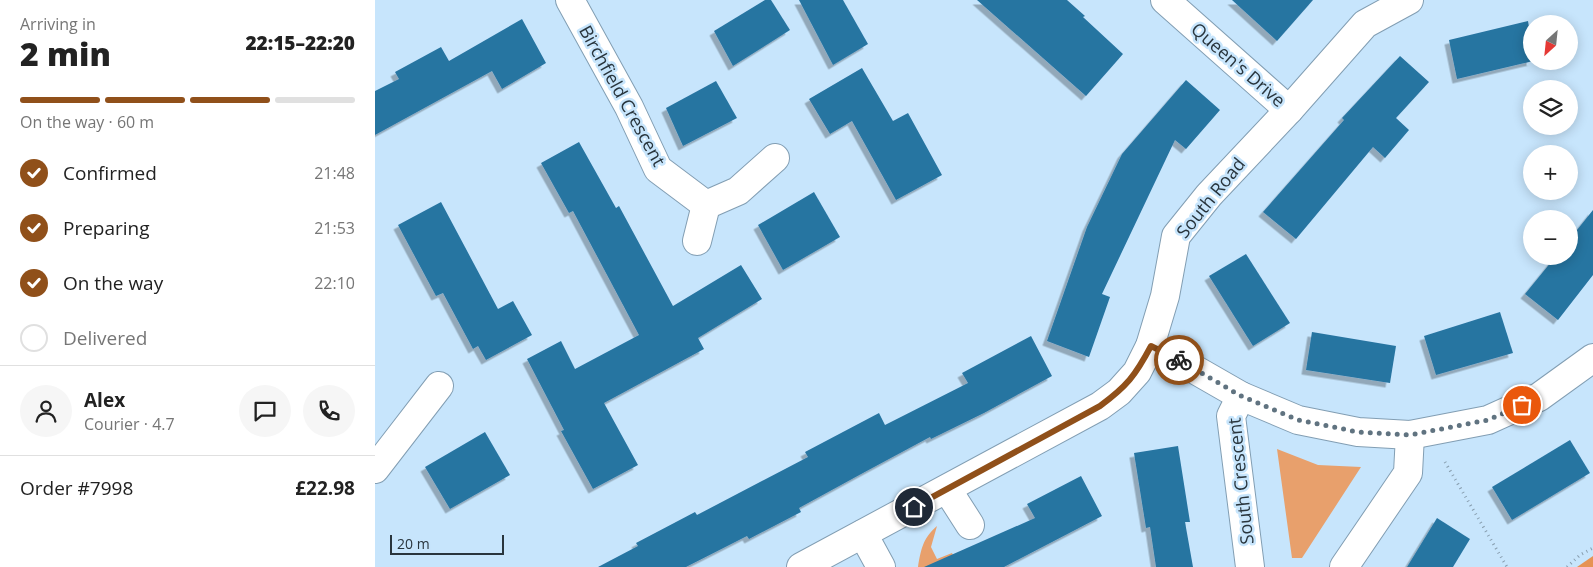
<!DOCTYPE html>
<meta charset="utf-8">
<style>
body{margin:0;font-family:"Open Sans",sans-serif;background:#f6f6f6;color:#222;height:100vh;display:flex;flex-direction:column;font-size:19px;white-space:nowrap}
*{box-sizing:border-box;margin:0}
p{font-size:16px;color:#767676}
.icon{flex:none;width:28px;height:28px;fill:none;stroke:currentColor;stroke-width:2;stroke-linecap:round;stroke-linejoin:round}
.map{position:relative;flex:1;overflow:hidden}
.panel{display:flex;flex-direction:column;background:#fff;width:375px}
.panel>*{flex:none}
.needle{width:32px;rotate:207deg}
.fabs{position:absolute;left:1148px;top:15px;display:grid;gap:10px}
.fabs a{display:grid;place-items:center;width:55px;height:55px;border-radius:50%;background:#fff;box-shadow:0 2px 12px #0003;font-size:25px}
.scale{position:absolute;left:15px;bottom:12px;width:114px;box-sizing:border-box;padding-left:5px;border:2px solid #29353d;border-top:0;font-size:14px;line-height:18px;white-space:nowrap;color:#29353d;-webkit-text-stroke:4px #c7e5fc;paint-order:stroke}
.pin{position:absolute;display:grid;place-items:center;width:42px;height:42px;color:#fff;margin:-21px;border:2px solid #fff;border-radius:50%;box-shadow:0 1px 5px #0007}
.courier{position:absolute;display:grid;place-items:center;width:50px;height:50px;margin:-25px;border:4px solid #90501a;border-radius:50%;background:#fff;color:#222;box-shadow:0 1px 6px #0007}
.head em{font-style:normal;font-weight:800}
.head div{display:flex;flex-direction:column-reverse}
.head{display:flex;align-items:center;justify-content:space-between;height:85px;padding:0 20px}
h1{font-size:32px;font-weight:800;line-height:38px}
.bar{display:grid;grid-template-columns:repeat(4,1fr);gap:8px 5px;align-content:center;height:60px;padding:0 20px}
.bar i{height:6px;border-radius:4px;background:#e0e0e0}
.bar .active{background:#90501a}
.bar p{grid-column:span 4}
.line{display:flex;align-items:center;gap:12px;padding:0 20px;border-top:1px solid #e0e0e0}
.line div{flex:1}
.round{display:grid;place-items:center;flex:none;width:52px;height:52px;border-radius:26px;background:#f6f6f6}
ol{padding:0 20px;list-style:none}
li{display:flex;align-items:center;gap:15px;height:55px}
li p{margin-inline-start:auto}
li .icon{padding:5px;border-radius:50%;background:#90501a;color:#fff;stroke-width:4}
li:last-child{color:#767676}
li i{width:28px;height:28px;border:2px solid #e0e0e0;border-radius:50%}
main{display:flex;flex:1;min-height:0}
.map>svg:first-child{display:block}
</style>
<main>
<section class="panel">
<div class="head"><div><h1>2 min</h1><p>Arriving in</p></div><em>22:15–22:20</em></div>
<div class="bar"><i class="active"></i><i class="active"></i><i class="active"></i><i></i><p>On the way · 60 m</p></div>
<ol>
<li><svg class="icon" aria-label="check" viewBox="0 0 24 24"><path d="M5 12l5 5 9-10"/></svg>Confirmed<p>21:48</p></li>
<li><svg class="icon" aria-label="check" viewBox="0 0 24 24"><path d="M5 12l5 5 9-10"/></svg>Preparing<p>21:53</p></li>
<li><svg class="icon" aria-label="check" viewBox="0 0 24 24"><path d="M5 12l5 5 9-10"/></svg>On the way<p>22:10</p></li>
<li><i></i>Delivered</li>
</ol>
<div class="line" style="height:90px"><a class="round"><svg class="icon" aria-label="person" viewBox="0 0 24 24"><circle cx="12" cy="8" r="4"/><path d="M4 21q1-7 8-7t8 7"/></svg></a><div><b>Alex</b><p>Courier · 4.7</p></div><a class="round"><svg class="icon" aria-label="chat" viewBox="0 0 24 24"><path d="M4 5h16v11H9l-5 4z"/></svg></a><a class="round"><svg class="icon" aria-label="phone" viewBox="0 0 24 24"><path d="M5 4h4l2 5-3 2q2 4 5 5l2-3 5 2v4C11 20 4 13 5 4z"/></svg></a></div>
<div class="line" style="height:65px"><div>Order #7998</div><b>£22.98</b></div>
</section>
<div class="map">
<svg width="1218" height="567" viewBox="0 0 1218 567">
<defs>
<filter id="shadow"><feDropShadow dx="-4.5" dy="4.5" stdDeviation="0" flood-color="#0004"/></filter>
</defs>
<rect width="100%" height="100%" fill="#c7e5fc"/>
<g fill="#e8a06c">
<polygon points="902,449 943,465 986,467 927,558 917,558"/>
<path d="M562,526L556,547L562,559L577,553L584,567H543C546,549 548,538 562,526Z"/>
</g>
<polygon fill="#e69354" points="1218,556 1218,567 1202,567"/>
<g fill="#2874a1" filter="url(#shadow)">
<polygon points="390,0 396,0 415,30 358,66 339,31"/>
<polygon points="424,0 468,0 493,44 458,65"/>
<polygon points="602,0 692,0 710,16 708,17 748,54 711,96"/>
<polygon points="857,0 938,0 902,41"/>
<polygon points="147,19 171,63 127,89 117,71 0,135 0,91 24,79 20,72 66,47 74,61"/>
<polygon points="1153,21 1156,39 1156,61 1158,61 1082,79 1074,40"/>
<polygon points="1025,56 1054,82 1021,118 1034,130 1010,158 998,147 921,239 888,212 969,120 967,118"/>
<polygon points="487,68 518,121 533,113 567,175 521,200 477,121 455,134 434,99"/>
<polygon points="811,80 845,110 811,149 800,140 727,294 735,297 714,357 672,341 712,227 747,154"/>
<polygon points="341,81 362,118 308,146 291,108"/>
<polygon points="204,142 241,208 244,206 298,306 366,265 387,299 323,338 329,349 229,403 263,465 218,489 186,431 189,430 152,359 186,341 200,369 264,335 198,211 194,213 166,163"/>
<polygon points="439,192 465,237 408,270 383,225"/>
<polygon points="66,202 123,309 138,301 157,335 111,360 103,346 98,349 68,293 61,296 23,225"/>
<polygon points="1218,210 1218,275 1183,320 1150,294 1181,256 1194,256 1194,240"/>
<polygon points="871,254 915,323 878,346 834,276"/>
<polygon points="1125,312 1138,353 1061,375 1049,336"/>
<polygon points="937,332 1021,346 1015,383 931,370"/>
<polygon points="656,336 677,376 609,413 556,439 555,437 488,473 424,508 426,512 374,539 372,536 311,567 223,567 263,546 261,543 320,512 322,515 433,457 430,452 504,413 510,425 593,383 587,373"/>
<polygon points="110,432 135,475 75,509 50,467"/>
<polygon points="1195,440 1215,473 1137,520 1117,487"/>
<polygon points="803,446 815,522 810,522 818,567 781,567 775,527 771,528 759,453"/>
<polygon points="706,476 727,516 629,567 549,567 660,518 652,504"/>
<polygon points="1062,518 1095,539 1078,567 1032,567"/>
</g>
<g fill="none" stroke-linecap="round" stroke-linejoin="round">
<defs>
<g id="minor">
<polyline points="195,0 254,107 283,169 331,205 363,191 400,158"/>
<polyline points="790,0 914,110"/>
<polyline points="322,241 331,205"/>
<polyline points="775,346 798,357 866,396 923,420 983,432 1035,435 1113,420 1164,397 1218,358"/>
<polyline points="866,396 856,416 875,567"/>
<polyline points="0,469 64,386"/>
<polyline points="572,489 595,525"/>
<polyline points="488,534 506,567"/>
<polyline points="426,567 725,406 744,392 762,372 775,346 790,296 801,236 834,195 914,110 990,24 1034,0"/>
<polyline points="969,567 1033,473 1035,435"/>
</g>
</defs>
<use href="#minor" stroke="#829eb3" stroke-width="30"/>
<g stroke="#889eaf" stroke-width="3" stroke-dasharray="1 4" stroke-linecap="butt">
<polyline points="1070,462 1132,567"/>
<polyline points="1192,567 1205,555 1218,548"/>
</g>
<use href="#minor" stroke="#fff" stroke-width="28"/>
</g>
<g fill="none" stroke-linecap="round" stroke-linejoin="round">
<polyline stroke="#607380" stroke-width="5" stroke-dasharray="0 9" points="804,360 866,396 923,420 983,432 1035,435 1113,420 1147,405"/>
<path stroke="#90501a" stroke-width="6" d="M539,507L725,406C752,386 760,376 776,346L804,360"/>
</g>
<g text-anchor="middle" stroke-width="5" stroke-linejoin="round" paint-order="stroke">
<g font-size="18" fill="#29353d" stroke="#c7e5fc">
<text transform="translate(863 65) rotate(41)" y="6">Queen's Drive</text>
<text transform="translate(247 96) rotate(61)" y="6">Birchfield Crescent</text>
<text transform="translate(836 198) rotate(-51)" y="6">South Road</text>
<text transform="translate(866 481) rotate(-96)" y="6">South Crescent</text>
</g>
</g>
</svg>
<div class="fabs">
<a><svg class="needle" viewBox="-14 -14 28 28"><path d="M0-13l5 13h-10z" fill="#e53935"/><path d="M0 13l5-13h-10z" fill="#767676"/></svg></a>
<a><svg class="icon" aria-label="layers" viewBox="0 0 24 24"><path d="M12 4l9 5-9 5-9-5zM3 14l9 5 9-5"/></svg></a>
<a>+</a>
<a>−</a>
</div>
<div class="scale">20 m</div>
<div class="pin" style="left:1147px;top:405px;background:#ea580c"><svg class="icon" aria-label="bag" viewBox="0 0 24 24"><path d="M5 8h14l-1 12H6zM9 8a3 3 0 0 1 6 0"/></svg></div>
<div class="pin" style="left:539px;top:507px;background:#1f2937"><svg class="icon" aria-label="home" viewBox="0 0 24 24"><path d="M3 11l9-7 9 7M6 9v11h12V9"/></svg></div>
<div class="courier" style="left:804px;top:360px"><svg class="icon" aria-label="bike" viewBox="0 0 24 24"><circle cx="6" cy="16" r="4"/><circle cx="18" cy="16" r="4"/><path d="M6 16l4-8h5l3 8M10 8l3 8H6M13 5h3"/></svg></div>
</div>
</main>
